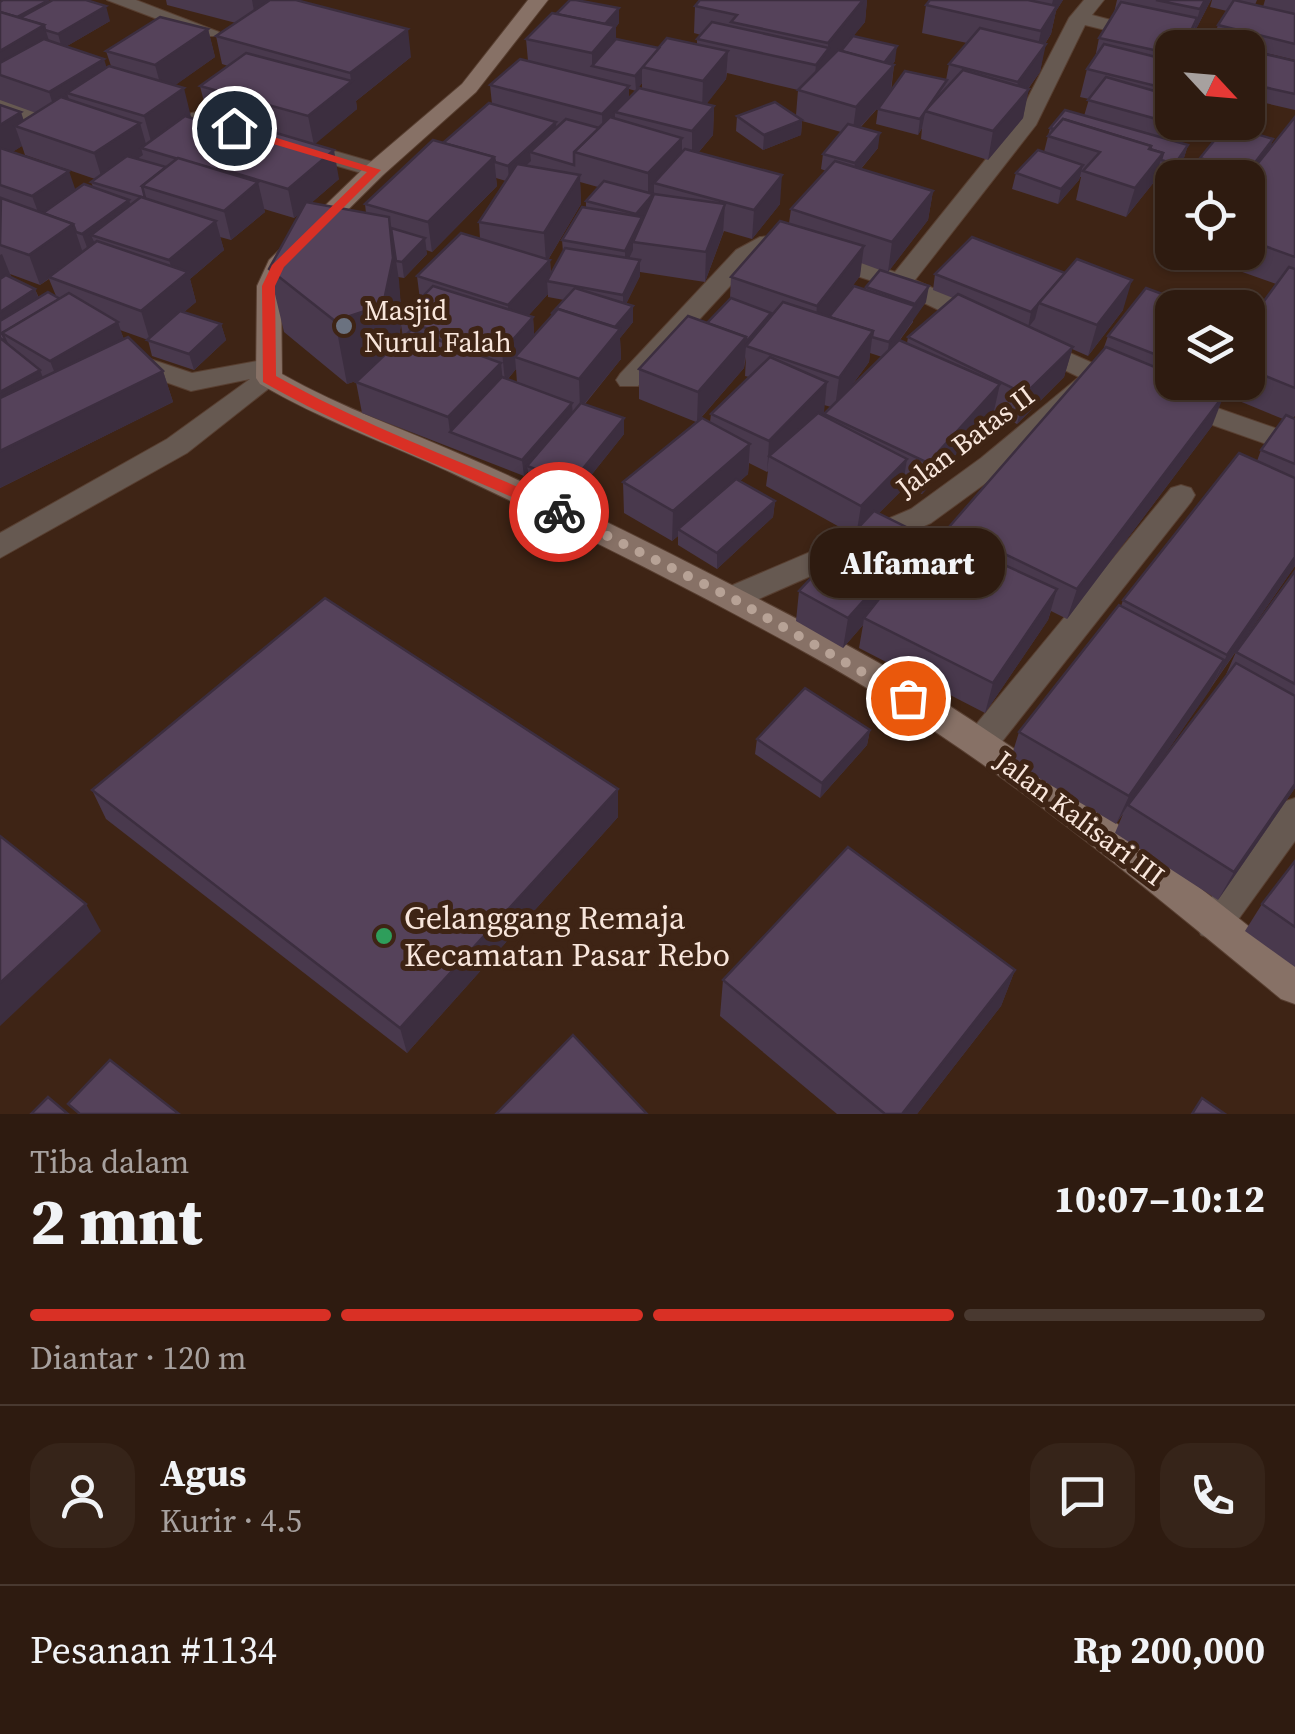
<!DOCTYPE html>
<html lang="id">
<meta charset="utf-8">
<style>
body{margin:0;font-family:"Source Serif 4",serif;background:#362419;color:#f1f3f6;height:100vh;display:flex;flex-direction:column;font-size:38px;white-space:nowrap}
*{box-sizing:border-box;margin:0}
p{font-size:32px;color:#a7a19f}
.icon{flex:none;width:55px;height:55px;fill:none;stroke:currentColor;stroke-width:2;stroke-linecap:round;stroke-linejoin:round}
.map{position:relative;height:1114px;overflow:hidden}
.panel{display:flex;flex-direction:column;background:#2e1b10;flex:1}
.panel>*{flex:none}
.needle{width:65px;rotate:116deg}
.buttons{position:absolute;left:1155px;top:30px;display:grid;gap:20px}
.buttons a{display:grid;place-items:center;width:110px;height:110px;border-radius:20px;background:#2e1b10;box-shadow:0 2px 8px #0004,0 0 0 2px #493930;font-size:50px}
.pin{position:absolute;display:grid;place-items:center;width:85px;height:85px;color:#fff;margin:-42px;border:5px solid #fff;border-radius:50%;box-shadow:0 2px 10px #0007}
.courier{position:absolute;display:grid;place-items:center;width:100px;height:100px;margin:-50px;border:8px solid #d93025;border-radius:50%;background:#fff;color:#222;box-shadow:0 2px 12px #0007}
.bubble{position:absolute;height:70px;border-radius:30px;background:#2e1b10;box-shadow:0 2px 8px #0004,0 0 0 2px #493930;font-size:32px;font-weight:800;line-height:70px;text-align:center}
.overview em{font-style:normal;font-weight:800}
.overview div{display:flex;flex-direction:column-reverse}
.overview{display:flex;align-items:center;justify-content:space-between;height:170px;padding:0 30px}
h1{font-size:65px;font-weight:800;line-height:75px}
.bar{display:grid;grid-template-columns:repeat(4,1fr);gap:15px 10px;align-content:center;height:120px;padding:0 30px}
.bar i{height:12px;border-radius:8px;background:#493930}
.bar .selected{background:#d93025}
.bar p{grid-column:span 4}
.line{display:flex;align-items:center;gap:25px;padding:0 30px;border-top:2px solid #493930}
.line div{flex:1}
.round{display:grid;place-items:center;flex:none;width:105px;height:105px;border-radius:30px;background:#362419}
.map>svg:first-child{display:block}
</style>
<div class="map">
<svg width="1295" height="1114" viewBox="0 0 1295 1114">
<rect width="100%" height="100%" fill="#3e2415"/>
<g fill="none" stroke-linecap="round" stroke-linejoin="round">
<defs>
<g id="street">
<polygon points="107,0 136,0 219,32 216,36 202,36"/>
<polygon points="1084,0 1104,0 1092,15 1217,48 1179,48 1085,25 1036,125 915,280 992,315 996,321 992,327 974,327 891,287 773,249 754,260 638,386 620,386 616,380 620,374 736,250 760,237 783,235 895,272 1015,123 1069,18"/>
<polygon points="0,99 42,114 45,119 34,125 0,113"/>
<polygon points="199,112 383,165 386,170 375,177 191,123 188,118 191,113"/>
<polygon points="1034,337 1106,369 1110,375 1001,472 931,523 743,606 732,610 721,606 717,598 721,590 911,509 981,458 1079,377 1025,351 1021,345"/>
<polygon points="129,352 192,373 268,359 277,361 282,378 187,453 0,558 0,533 167,439 250,379 191,391 120,366 116,360"/>
<polygon points="1180,395 1295,435 1295,454 1170,410 1166,404 1170,398"/>
<polygon points="1181,485 1191,488 1195,495 1191,502 993,753 981,757 969,753 964,743 969,733 1171,488"/>
<polygon points="1295,798 1295,841 1227,935 1214,940 1201,935 1195,923 1201,911 1283,802"/>
</g>
<path id="secondary" d="M528,0H548L476,92L383,175L289,268L281,286L282,374C342,408 406,430 469,458C592,512 711,574 830,636C999,725 1146,845 1295,963V1004L1281,999C1130,875 982,750 810,655C693,590 573,530 452,473C387,443 321,420 260,384L256,378L257,286L269,260L367,165L462,84Z"/>
</defs>
<use href="#street" stroke="#583f31" stroke-width="2"/>
<use href="#secondary" stroke="#583f31" stroke-width="2"/>
<use href="#street" fill="#665951" fill-rule="evenodd"/>
<use href="#secondary" fill="#877166" fill-rule="evenodd"/>
</g>
<g fill="#49394d" fill-rule="evenodd">
<path d="M166,0H296L411,57L356,101L357,109L314,144L339,179L311,203L366,213L365,204L492,104L490,85L528,61L526,39L619,23L616,27V39L659,48L697,45V39L701,35L694,33L695,6L700,0H867L865,22L853,36L895,61L892,65H894L891,92L946,80L949,64L967,43L922,33L926,5L930,0H1063L1056,11L1051,34L1045,44L1040,72L1028,89L1023,118L988,160L921,139L922,128L918,135L876,124L878,109L885,100L860,128L878,148L861,169L933,191L928,220L888,272L926,302L913,319V322L900,340L907,343L908,337L953,298L933,290L935,274L1123,310L1088,356L1072,349L1064,377L1017,424L994,412L922,494L903,485L902,490L879,513L922,535L919,549L946,538L949,527L1103,350L1108,336L1172,308V382L1195,383L1212,426L1067,619L1051,611L1048,620L985,713L859,648L863,625L843,648L796,621L799,591L852,534L766,486L768,471L767,472L749,463L748,474L740,481L775,501L773,517L717,569L678,545V536L672,541L624,513L623,482L696,422L639,399V369L707,323L730,298L731,277L789,223L791,209L826,171L821,169L823,154L841,132L802,121L801,135L763,150L736,131L737,116L796,115L798,90L727,73L726,79L706,104L714,106L713,135L698,153L780,204L752,239L724,231L705,282L640,272V276L626,304L633,322L620,338L621,359L585,404L624,418V434L573,498L529,482L528,471L524,476L362,413L356,382L359,380L347,384L284,332L269,269L300,213L294,218L264,209L265,212L231,240L220,237L224,250L190,279L196,302L184,312L221,324L226,340L194,370L152,356L148,340L120,330L124,339L163,371L173,402L0,488V105L24,121L36,113L0,100V2L110,21L67,46L107,68L111,66L106,51L208,29L215,57L175,85L191,117L190,118L257,138L265,131L207,114L200,86L228,66L222,64L216,36L236,23L167,5ZM642,83V88L629,97V89L636,91ZM22,146L25,155L95,179L91,182L93,187L75,190L12,152ZM496,178L506,181L479,222L480,239L417,276L420,300L402,318L398,277L404,278L427,254L426,250L432,252L497,186ZM580,182L598,187L586,201V207L562,240L563,252L551,275L550,260H548L581,204ZM861,263L880,270L866,287L865,290L829,317L860,276ZM10,274L40,285L49,279L56,296L39,298L35,289L12,278ZM548,294V297L564,300L534,336L533,317L528,316ZM401,325L403,337L398,342ZM870,353L882,357L850,388L869,362ZM746,357L745,376L749,377L711,414L710,422L700,419L744,368ZM516,369L517,383L508,379ZM824,405L831,407L824,414V416L821,415L824,413Z"/>
<polygon points="1117,0 1211,0 1192,37 1188,48 1172,48 1172,122 1235,122 1233,126 1273,139 1270,148 1295,117 1295,416 1293,418 1295,419 1295,566 1155,769 1224,679 1236,652 1295,571 1295,788 1218,900 1115,833 1123,814 1116,824 1010,761 1019,732 1121,606 1123,600 1257,461 1261,450 1283,419 1210,389 1212,382 1248,382 1248,323 1276,284 1197,256 1198,252 1248,252 1248,178 1208,178 1195,173 1200,158 1220,133 1188,125 1186,131 1178,143 1188,145 1183,161 1170,180 1156,175 1154,182 1126,217 1076,200 1081,177 1080,177 1079,180 1058,204 1012,189 1016,173 1044,152 1050,128 1084,116 1089,99 1080,97 1087,69 1095,58 1099,38 1113,17"/>
<polygon points="1212,0 1257,0 1255,5 1263,7 1265,0 1295,0 1295,60 1213,40 1218,25 1227,11 1210,7"/>
<polygon points="1248,50 1295,61 1295,110 1248,99"/>
<polygon points="870,730 867,745 820,798 755,754 757,739"/>
<polygon points="92,790 618,817 407,1053 106,819"/>
<polygon points="1295,861 1295,967 1245,931 1262,904"/>
<polygon points="1015,970 1001,1006 917,1114 837,1114 720,1016 723,980"/>
</g>
<g fill="#3c2e3f">
<polygon points="252,0 286,0 257,28"/>
<polygon points="863,0 867,0 865,22 826,70 813,93 816,65 828,49 828,43"/>
<polygon points="1053,0 1063,0 1056,11 1051,34 1035,59 1046,44 1040,72 1018,102 1029,89 1023,118 988,160 993,131 1012,109 1018,82 1035,59 1041,31 1048,20"/>
<polygon points="1205,0 1211,0 1192,37 1200,9"/>
<polygon points="106,6 110,21 62,49 58,34"/>
<polygon points="619,8 619,23 616,27 616,54 592,66 592,81 592,53 601,29"/>
<polygon points="1197,18 1188,48 1183,48"/>
<polygon points="44,25 53,53 0,75 0,51"/>
<polygon points="208,29 215,57 163,94 155,65"/>
<polygon points="408,29 411,57 356,101 357,109 314,145 308,116 351,81 350,73"/>
<polygon points="897,46 895,61 880,80 894,65 890,94 852,136 856,107 879,70"/>
<polygon points="728,51 726,79 702,110 703,81"/>
<polygon points="104,59 113,87 67,93 73,111 58,121 49,92"/>
<polygon points="642,68 642,83 636,91 635,76"/>
<polygon points="629,86 629,114 615,112 615,129 603,138 602,114"/>
<polygon points="184,88 191,117 152,145 144,116"/>
<polygon points="714,106 713,135 692,160 692,131"/>
<polygon points="21,112 27,130 15,126 22,146 0,160 0,125"/>
<polygon points="925,113 922,128 918,135 920,119"/>
<polygon points="802,120 801,135 763,150 764,135"/>
<polygon points="556,122 557,137 530,152 531,161 509,182 508,166"/>
<polygon points="1180,122 1189,122 1186,131 1169,154"/>
<polygon points="140,123 148,151 141,148 143,155 103,182 94,153"/>
<polygon points="880,133 878,148 853,178 855,163"/>
<polygon points="682,138 682,167 654,183 654,196 633,242 633,250 625,267 625,251 636,214 648,199 648,173"/>
<polygon points="1273,139 1268,154 1245,178 1247,173"/>
<polygon points="1188,145 1183,161 1170,180 1175,164"/>
<polygon points="334,150 339,179 294,218 288,189"/>
<polygon points="1163,153 1154,182 1126,217 1135,188"/>
<polygon points="494,157 497,186 432,252 428,222"/>
<polygon points="1083,165 1079,180 1058,204 1061,189"/>
<polygon points="69,171 79,200 41,220 32,196"/>
<polygon points="580,175 581,204 546,263 544,233"/>
<polygon points="782,175 780,204 752,239 754,210"/>
<polygon points="258,182 265,212 231,240 224,211"/>
<polygon points="933,191 928,220 888,272 892,242"/>
<polygon points="129,200 134,215 91,235 95,244 88,250 82,234"/>
<polygon points="725,204 723,233 705,282 706,252"/>
<polygon points="389,217 399,280 402,320 400,320 401,325 393,368 347,384 335,321"/>
<polygon points="216,221 224,250 190,279 196,302 150,341 141,311 176,282 169,260"/>
<polygon points="73,224 83,253 40,285 29,255"/>
<polygon points="425,238 427,254 404,278 402,262"/>
<polygon points="864,246 860,276 814,336 817,306"/>
<polygon points="2,254 14,284 0,293 0,255"/>
<polygon points="550,260 551,282 547,281 548,294 510,336 508,305"/>
<polygon points="640,260 640,276 623,310 623,295"/>
<polygon points="1132,280 1123,310 1088,356 1097,325"/>
<polygon points="929,286 926,302 887,358 889,342 914,308 915,304"/>
<polygon points="35,289 41,305 0,333 0,312"/>
<polygon points="1039,304 1035,319 1028,328 1031,312"/>
<polygon points="633,306 633,322 620,338 621,359 580,409 579,379 610,333"/>
<polygon points="771,313 770,329 746,346 744,368 697,422 698,392 746,337"/>
<polygon points="533,317 535,347 515,357 516,369 505,382 502,352"/>
<polygon points="118,322 128,352 62,391 50,361"/>
<polygon points="221,324 226,340 194,370 189,354"/>
<polygon points="873,331 869,362 835,408 839,378"/>
<polygon points="1073,347 1064,377 1017,424 1025,394"/>
<polygon points="501,363 504,393 450,432 448,417"/>
<polygon points="40,370 52,401 0,430 0,392"/>
<polygon points="163,371 173,402 0,488 0,451"/>
<polygon points="827,382 824,413 777,461 769,456 767,472 769,441"/>
<polygon points="1000,384 993,415 922,494 928,463"/>
<polygon points="1224,395 1212,426 1067,619 1077,589"/>
<polygon points="572,403 573,419 527,466 528,471 524,476 522,460"/>
<polygon points="624,418 624,434 573,498 572,482"/>
<polygon points="750,444 748,474 683,532 678,529 678,536 672,541 673,511"/>
<polygon points="907,459 902,490 856,536 861,506"/>
<polygon points="775,501 773,517 717,569 717,553"/>
<polygon points="922,535 916,565 864,618 863,625 843,648 848,618"/>
<polygon points="1295,557 1295,566 1213,684 1227,655"/>
<polygon points="1057,589 1048,620 985,713 993,683"/>
<polygon points="1224,660 1210,690 1129,806 1128,805 1116,824 1129,796"/>
<polygon points="870,730 867,745 820,798 822,783"/>
<polygon points="1295,784 1295,788 1218,900 1234,872"/>
<polygon points="618,789 618,817 407,1053 400,1028"/>
<polygon points="86,904 101,931 0,1026 0,983"/>
<polygon points="1015,970 1001,1006 917,1114 902,1114"/>
</g>
<g fill="#55425a" stroke="#3c2e3f" stroke-width="2.5">
<polygon points="3,0 49,0 17,17 0,12 0,2"/>
<polygon points="53,0 86,0 106,6 58,34 45,30 44,25 20,18"/>
<polygon points="270,0 296,0 408,29 350,73 216,36"/>
<polygon points="570,0 576,0 619,8 605,24 556,14"/>
<polygon points="700,0 863,0 828,43 731,22 737,15 695,6"/>
<polygon points="930,0 1028,0 1057,6 1041,31 926,5"/>
<polygon points="1156,0 1205,0 1200,9"/>
<polygon points="1234,0 1295,14 1295,44 1218,25"/>
<polygon points="1121,2 1197,18 1183,48 1172,48 1172,54 1099,38"/>
<polygon points="0,12 44,25 0,51"/>
<polygon points="552,13 615,26 592,53 526,39"/>
<polygon points="160,17 208,29 155,65 106,51"/>
<polygon points="712,22 829,48 816,65 697,39"/>
<polygon points="980,28 1046,44 1018,82 949,64"/>
<polygon points="853,36 897,46 884,63 841,51"/>
<polygon points="667,38 728,51 703,81 642,67"/>
<polygon points="44,39 104,59 49,92 0,75 0,63"/>
<polygon points="616,39 659,48 635,76 592,66"/>
<polygon points="1197,39 1234,48 1193,48"/>
<polygon points="1104,44 1172,61 1172,90 1087,69"/>
<polygon points="838,50 894,65 856,107 798,90"/>
<polygon points="1248,50 1295,61 1295,94 1250,84 1252,80 1248,79"/>
<polygon points="246,53 352,81 308,116 200,86"/>
<polygon points="520,59 629,86 602,114 490,85"/>
<polygon points="109,66 184,88 144,116 67,93"/>
<polygon points="963,70 1029,89 993,131 925,111"/>
<polygon points="905,71 947,80 920,119 878,109"/>
<polygon points="1106,77 1172,96 1172,122 1180,122 1178,125 1088,100"/>
<polygon points="639,88 714,106 692,131 615,112"/>
<polygon points="61,97 140,123 94,153 15,126"/>
<polygon points="775,102 802,120 764,135 737,116"/>
<polygon points="489,103 556,122 508,166 495,162 494,157 443,143"/>
<polygon points="0,105 21,112 0,125"/>
<polygon points="1065,110 1188,145 1175,164 1161,160 1163,153 1150,149 1151,146 1063,119 1054,129 1050,128"/>
<polygon points="185,116 257,138 218,168 219,171 141,148"/>
<polygon points="610,117 682,138 648,173 574,152"/>
<polygon points="1295,117 1295,257 1248,240 1246,178"/>
<polygon points="566,119 599,128 574,152 574,165 530,152"/>
<polygon points="1063,119 1151,146 1149,149 1163,153 1135,188 1083,171 1100,152 1048,136"/>
<polygon points="848,124 880,133 855,163 823,154"/>
<polygon points="1227,125 1273,139 1247,173 1200,158"/>
<polygon points="266,130 334,150 288,189 218,168"/>
<polygon points="433,140 494,157 428,222 365,204"/>
<polygon points="0,148 69,171 32,196 0,185"/>
<polygon points="685,149 782,175 754,210 654,183"/>
<polygon points="1038,150 1083,165 1061,189 1016,173"/>
<polygon points="127,156 166,167 142,186 145,198 91,182"/>
<polygon points="178,158 258,182 224,211 142,186"/>
<polygon points="835,161 933,191 892,242 791,209"/>
<polygon points="517,164 580,175 544,233 479,222"/>
<polygon points="604,181 653,194 636,214 586,201"/>
<polygon points="84,184 129,200 82,234 76,232 73,224 43,213"/>
<polygon points="654,194 725,204 706,252 633,242"/>
<polygon points="141,197 216,221 169,260 91,235"/>
<polygon points="1,198 73,224 29,255 0,245"/>
<polygon points="306,202 389,217 393,258 383,305 335,321 269,269"/>
<polygon points="582,207 642,217 625,251 562,240"/>
<polygon points="780,221 864,246 817,306 731,277"/>
<polygon points="391,228 425,238 402,262 396,261"/>
<polygon points="461,233 550,260 508,305 417,276"/>
<polygon points="972,237 1065,273 1031,312 935,274"/>
<polygon points="97,241 188,272 141,311 49,277"/>
<polygon points="565,248 640,260 623,295 547,281"/>
<polygon points="1077,259 1132,280 1097,325 1039,303"/>
<polygon points="1289,267 1295,269 1295,388 1248,369 1248,323"/>
<polygon points="880,270 929,286 915,304 866,287"/>
<polygon points="6,275 35,289 0,312 0,279"/>
<polygon points="433,286 533,317 502,352 400,320"/>
<polygon points="854,286 915,306 889,342 872,337 873,331 829,317"/>
<polygon points="575,288 633,306 615,327 558,309 551,314"/>
<polygon points="1146,288 1200,308 1172,308 1172,361 1108,336"/>
<polygon points="48,292 60,299 2,333 7,344 0,338 0,321"/>
<polygon points="69,293 118,322 50,361 2,333"/>
<polygon points="958,294 1073,347 1025,394 908,337"/>
<polygon points="731,298 771,313 746,342 746,337 707,323"/>
<polygon points="783,302 873,331 839,378 746,346"/>
<polygon points="558,309 620,329 579,379 515,357"/>
<polygon points="180,311 221,324 189,354 147,340"/>
<polygon points="688,316 746,337 698,392 639,369"/>
<polygon points="411,330 501,363 448,417 356,382"/>
<polygon points="128,337 163,371 0,451 0,398"/>
<polygon points="0,338 40,370 0,392"/>
<polygon points="899,340 1000,384 928,463 824,414"/>
<polygon points="1106,347 1172,374 1172,382 1193,382 1224,395 1077,589 949,527"/>
<polygon points="770,357 827,382 769,441 711,414"/>
<polygon points="502,377 572,403 522,460 450,432"/>
<polygon points="581,403 624,418 572,482 527,466"/>
<polygon points="818,413 907,459 861,506 769,456"/>
<polygon points="1286,415 1295,419 1295,464 1261,450"/>
<polygon points="702,418 750,444 673,511 623,482"/>
<polygon points="1239,453 1295,478 1295,557 1227,655 1123,600"/>
<polygon points="736,479 775,501 717,553 678,529"/>
<polygon points="874,511 922,535 848,618 799,591"/>
<polygon points="932,532 1057,589 993,683 864,618"/>
<polygon points="1295,571 1295,684 1236,652"/>
<polygon points="325,598 618,789 400,1028 92,790"/>
<polygon points="1119,605 1224,660 1129,796 1019,732"/>
<polygon points="1236,663 1295,696 1295,784 1234,872 1128,805"/>
<polygon points="805,688 870,730 822,783 757,739"/>
<polygon points="0,836 86,904 0,983"/>
<polygon points="848,847 1015,970 902,1114 885,1114 723,980"/>
<polygon points="1295,861 1295,927 1262,904"/>
<polygon points="573,1035 647,1114 496,1114"/>
<polygon points="110,1060 179,1114 80,1114 68,1104"/>
<polygon points="48,1097 68,1114 31,1114"/>
<polygon points="1202,1098 1225,1114 1192,1114"/>
</g>
<path fill="#d93025" d="M234,125L381,170L284,267L275,286L276,376C367,428 469,463 564,508V516H553C457,470 355,435 263,382L262,286L272,265L367,172L230,131Z"/>
<g fill="none" stroke-linecap="round" stroke-linejoin="round">
<polyline stroke="#b7a296" stroke-width="10" stroke-dasharray="0 18" points="559,512 732,598 908,698"/>
</g>
<circle fill="#6b7280" stroke="#3e2415" stroke-width="4" cx="344" cy="326" r="10"/>
<circle fill="#2e9e5b" stroke="#3e2415" stroke-width="4" cx="384" cy="936" r="10"/>
<g text-anchor="middle" stroke-width="10" stroke-linejoin="round" paint-order="stroke">
<g font-size="28" fill="#f8e6dc" stroke="#3e2415" text-anchor="start">
<text x="364" y="320">Masjid<tspan x="364" dy="32">Nurul Falah</tspan></text>
</g>
<g font-size="28" fill="#f8e6dc" stroke="#3e2415">
<text transform="translate(965 441) rotate(-37)" y="10">Jalan Batas II</text>
<text transform="translate(1080 818) rotate(37)" y="10">Jalan Kalisari III</text>
</g>
<g font-size="32" fill="#f8e6dc" stroke="#3e2415" text-anchor="start">
<text x="404" y="929">Gelanggang Remaja<tspan x="404" dy="37">Kecamatan Pasar Rebo</tspan></text>
</g>
</g>
</svg>
<div class="buttons">
<a><svg class="needle" viewBox="-14 -14 28 28"><path d="M0-13l5 13h-10z" fill="#e53935"/><path d="M0 13l5-13h-10z" fill="#a7a19f"/></svg></a>
<a><svg class="icon" aria-label="locate" viewBox="0 0 24 24"><circle cx="12" cy="12" r="6"/><path d="M12 2v4M12 18v4M2 12h4M18 12h4"/></svg></a>
<a><svg class="icon" aria-label="layers" viewBox="0 0 24 24"><path d="M12 4l9 5-9 5-9-5zM3 14l9 5 9-5"/></svg></a>
</div>
<div class="pin" style="left:908px;top:698px;background:#ea580c"><svg class="icon" aria-label="bag" viewBox="0 0 24 24"><path d="M5 8h14l-1 12H6zM9 8a3 3 0 0 1 6 0"/></svg></div>
<div class="pin" style="left:234px;top:128px;background:#1f2937"><svg class="icon" aria-label="home" viewBox="0 0 24 24"><path d="M3 11l9-7 9 7M6 9v11h12V9"/></svg></div>
<div class="courier" style="left:559px;top:512px"><svg class="icon" aria-label="bike" viewBox="0 0 24 24"><circle cx="6" cy="16" r="4"/><circle cx="18" cy="16" r="4"/><path d="M6 16l4-8h5l3 8M10 8l3 8H6M13 5h3"/></svg></div>
<div class="bubble" style="left:810px;top:528px;width:195px">Alfamart</div>
</div>
<section class="panel">
<div class="overview"><div><h1>2 mnt</h1><p>Tiba dalam</p></div><em>10:07–10:12</em></div>
<div class="bar"><i class="selected"></i><i class="selected"></i><i class="selected"></i><i></i><p>Diantar · 120 m</p></div>
<div class="line" style="height:180px"><a class="round"><svg class="icon" aria-label="person" viewBox="0 0 24 24"><circle cx="12" cy="8" r="4"/><path d="M4 21q1-7 8-7t8 7"/></svg></a><div><b>Agus</b><p>Kurir · 4.5</p></div><a class="round"><svg class="icon" aria-label="chat" viewBox="0 0 24 24"><path d="M4 5h16v11H9l-5 4z"/></svg></a><a class="round"><svg class="icon" aria-label="phone" viewBox="0 0 24 24"><path d="M5 4h4l2 5-3 2q2 4 5 5l2-3 5 2v4C11 20 4 13 5 4z"/></svg></a></div>
<div class="line" style="height:130px"><div>Pesanan #1134</div><b>Rp 200,000</b></div>
</section>
